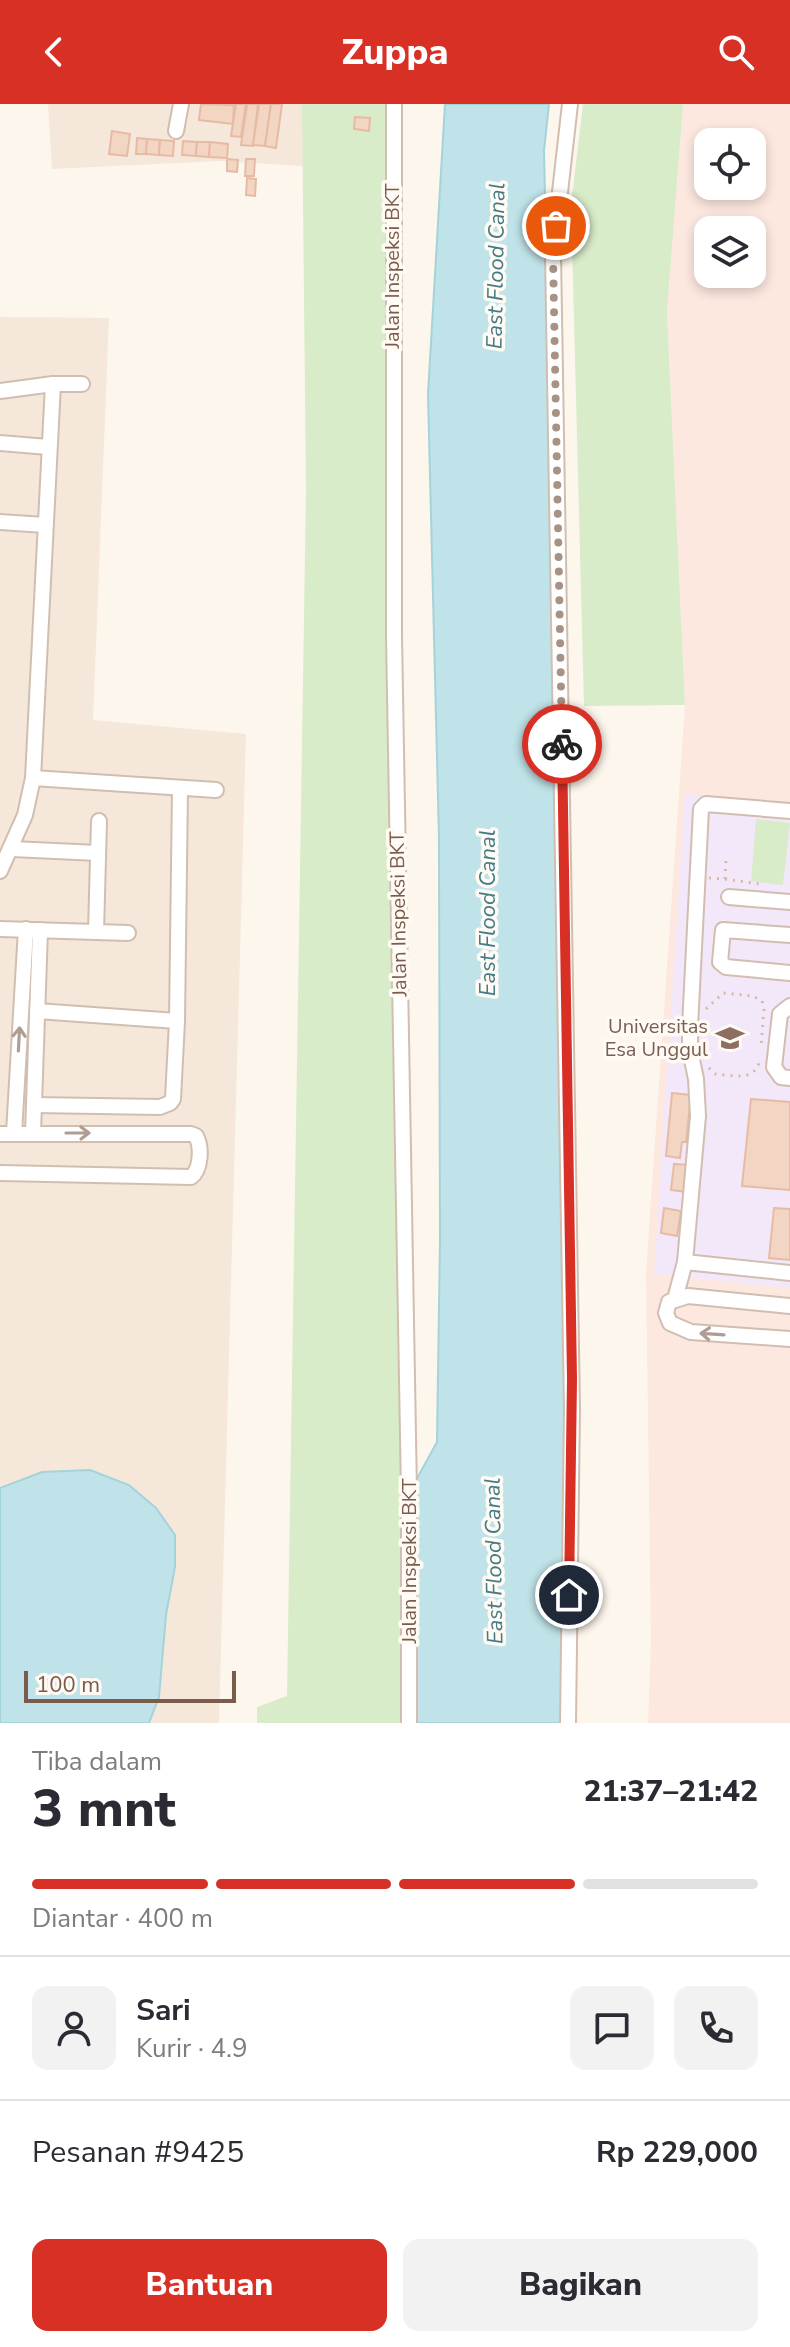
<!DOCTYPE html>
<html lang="id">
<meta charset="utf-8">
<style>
body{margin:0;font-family:"Nunito Sans",sans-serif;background:#f2f2f3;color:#2b2b33;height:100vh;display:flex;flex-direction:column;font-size:30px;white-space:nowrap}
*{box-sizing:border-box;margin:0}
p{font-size:26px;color:#7c7c81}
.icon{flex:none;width:44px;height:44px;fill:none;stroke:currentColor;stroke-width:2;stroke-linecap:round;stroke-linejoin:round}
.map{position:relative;height:1619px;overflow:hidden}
.drawer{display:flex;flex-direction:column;background:#fff;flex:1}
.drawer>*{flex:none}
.controls{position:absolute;left:694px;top:24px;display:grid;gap:16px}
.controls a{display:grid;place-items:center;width:72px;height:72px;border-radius:16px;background:#fff;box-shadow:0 4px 12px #0003;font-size:40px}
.scale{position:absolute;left:24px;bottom:20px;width:212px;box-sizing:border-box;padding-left:8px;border:4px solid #7a5c4d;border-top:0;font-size:22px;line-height:28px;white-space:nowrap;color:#7a5c4d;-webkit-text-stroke:6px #fffaf3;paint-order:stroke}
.pin{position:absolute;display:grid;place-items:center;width:68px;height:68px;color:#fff;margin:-34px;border:4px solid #fff;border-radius:50%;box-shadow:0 2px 8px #0007}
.courier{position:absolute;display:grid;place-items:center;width:80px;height:80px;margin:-40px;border:6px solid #d93025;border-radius:50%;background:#fff;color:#222;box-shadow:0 2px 10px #0007}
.summary em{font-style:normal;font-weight:800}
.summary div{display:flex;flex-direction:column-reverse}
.summary{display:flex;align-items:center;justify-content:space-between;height:136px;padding:0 32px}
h1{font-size:52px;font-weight:800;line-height:60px}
.bar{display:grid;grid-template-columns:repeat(4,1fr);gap:12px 8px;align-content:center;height:96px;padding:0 32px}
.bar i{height:10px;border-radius:6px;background:#e1e1e2}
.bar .current{background:#d93025}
.bar p{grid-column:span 4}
.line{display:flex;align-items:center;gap:20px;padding:0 32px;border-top:2px solid #e1e1e2}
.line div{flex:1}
.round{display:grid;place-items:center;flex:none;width:84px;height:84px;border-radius:16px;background:#f2f2f3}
.button{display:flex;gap:16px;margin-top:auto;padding:16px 32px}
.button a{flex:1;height:92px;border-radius:16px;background:#d93025;color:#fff;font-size:32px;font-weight:800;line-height:92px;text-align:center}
.button a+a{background:#f2f2f3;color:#2b2b33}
header{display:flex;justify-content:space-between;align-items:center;height:104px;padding:0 32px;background:#d93025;color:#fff;font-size:36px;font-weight:800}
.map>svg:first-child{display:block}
</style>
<header><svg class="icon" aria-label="back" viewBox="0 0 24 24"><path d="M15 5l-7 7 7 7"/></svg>Zuppa<svg class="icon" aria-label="search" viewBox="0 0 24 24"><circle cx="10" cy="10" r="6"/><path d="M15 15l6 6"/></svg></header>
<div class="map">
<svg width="790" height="1619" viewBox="0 0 790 1619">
<rect width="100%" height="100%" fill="#fdf6ec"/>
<g fill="#f5e8da">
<polygon points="48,0 323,0 316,63 221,57 52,65"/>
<polygon points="0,213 109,214 93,616 246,630 219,1619 0,1619"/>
</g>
<path fill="#fde8e0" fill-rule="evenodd" d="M683,0H790V1619H648L651,1539L646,1168L685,601L667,208ZM708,38H752V82H708ZM708,126H752V170H708Z"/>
<polygon fill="#f3e8fa" points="685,690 790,699 790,1184 654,1170"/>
<g fill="#d8ecc9">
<polygon points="302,0 395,0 409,1619 257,1619 257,1603 287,1592 306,387"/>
<polygon points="583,0 683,0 667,208 685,601 584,602 571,101"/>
<polygon points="756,715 790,719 783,781 751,777"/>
</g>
<g fill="#bfe3e8" stroke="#a5d3da" stroke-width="2">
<polygon points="445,0 549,0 544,47 566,1045 565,1619 409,1619 409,1389 437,1338 440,1136 439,735 428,290"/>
<polygon points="90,1366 129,1381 156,1404 175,1431 175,1463 166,1511 159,1593 149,1619 0,1619 0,1384 42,1368"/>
</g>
<g fill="#f3d5c3" stroke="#e6bba3" stroke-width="2">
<polygon points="201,0 234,1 233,20 199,16"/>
<polygon points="236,0 246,0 241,33 231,32"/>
<polygon points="247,0 258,0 253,42 241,41"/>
<polygon points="259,0 271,0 265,42 253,41"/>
<polygon points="271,0 282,0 276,44 265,42"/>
<polygon points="355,13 370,14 369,27 354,25"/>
<polygon points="112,27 130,30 127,52 109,50"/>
<polygon points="137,34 147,35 146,50 136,50"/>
<polygon points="147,35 160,36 159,51 146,50"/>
<polygon points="160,36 174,37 173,52 159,51"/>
<polygon points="183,37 197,38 196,52 182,51"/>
<polygon points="197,38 210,38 209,53 196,52"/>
<polygon points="210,38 228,40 227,54 209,53"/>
<polygon points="227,55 238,56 237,68 227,67"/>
<polygon points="246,55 255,55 254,72 245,72"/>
<polygon points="247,74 256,75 255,92 246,91"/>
<polygon points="672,989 691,991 686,1038 682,1038 680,1054 666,1052"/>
<polygon points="751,995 790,998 790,1086 742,1082"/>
<polygon points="674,1060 689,1061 686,1088 671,1086"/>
<polygon points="664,1104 681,1107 677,1132 661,1129"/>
<polygon points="774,1104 790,1105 790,1156 769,1154"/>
</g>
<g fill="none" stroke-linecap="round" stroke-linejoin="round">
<defs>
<g id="minor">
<polyline points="394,0 394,532 409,1389 409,1619"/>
<polyline points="176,27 181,0"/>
<polyline points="0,287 53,280 82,280"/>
<polyline points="0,339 48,343"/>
<polyline points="0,418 45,421"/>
<polyline points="33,674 216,686"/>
<polyline points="12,745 98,749"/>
<polyline points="0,767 25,711 33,674 53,280"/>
<polyline points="729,793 790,798"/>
<polyline points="0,825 128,829"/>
<polyline points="96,828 99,717"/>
<polyline points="790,831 723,826 720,858 726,863 790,869"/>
<polyline points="790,902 780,910 774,963 781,973 790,974"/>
<polyline points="37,907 177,917"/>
<polyline points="34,1001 160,1003 170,999 173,995 177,917 180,685"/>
<polyline points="14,1029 26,825"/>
<polyline points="33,1029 40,826"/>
<path d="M0,1030H191L196,1032C202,1043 201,1066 191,1073L0,1069"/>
<polyline points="685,1158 790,1169"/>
<polyline points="675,1195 685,1158 698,1012 696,975 690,946 690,923 701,705 706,700 790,707"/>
<polyline points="790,1202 688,1192 669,1198 666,1209 670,1219 691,1228 790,1235"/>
<polyline points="568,1619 572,1305 553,150 570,0"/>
</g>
</defs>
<use href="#minor" stroke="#d1beb0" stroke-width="18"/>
<g stroke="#d9b8a5" stroke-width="3" stroke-dasharray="2 6" stroke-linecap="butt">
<polyline points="709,774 725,775 726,755"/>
<polyline points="725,775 760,780"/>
<polyline points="706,905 723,889 753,892 762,897 764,904 761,944"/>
<path d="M709,964L715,970C731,971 753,978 759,959"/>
</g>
<use href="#minor" stroke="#fff" stroke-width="14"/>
</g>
<defs><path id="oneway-shaft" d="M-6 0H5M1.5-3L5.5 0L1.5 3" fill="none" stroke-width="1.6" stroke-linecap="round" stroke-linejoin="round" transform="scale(2)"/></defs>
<g stroke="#af9d94">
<use href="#oneway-shaft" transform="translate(19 935) rotate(-87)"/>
<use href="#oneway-shaft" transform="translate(78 1029)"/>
<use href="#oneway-shaft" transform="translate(712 1230) rotate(-176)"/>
</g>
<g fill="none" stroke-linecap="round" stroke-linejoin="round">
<polyline stroke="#a89285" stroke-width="8" stroke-dasharray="0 14.4" points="556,122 553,150 562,640"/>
<polyline stroke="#d93025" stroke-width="10" points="562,640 572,1275 569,1491"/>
</g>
<defs>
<symbol id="university-bare" viewBox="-9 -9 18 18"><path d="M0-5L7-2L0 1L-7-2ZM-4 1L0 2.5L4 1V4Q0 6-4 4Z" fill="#8d6e63" stroke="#fffaf3" stroke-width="2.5" paint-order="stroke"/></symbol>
</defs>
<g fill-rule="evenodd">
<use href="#university-bare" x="710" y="914" width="40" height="40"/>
</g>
<g text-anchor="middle" stroke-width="7" stroke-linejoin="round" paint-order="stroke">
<g font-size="20" fill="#7a5c4d" stroke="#fffaf3">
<text transform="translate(392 162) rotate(-90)" y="7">Jalan Inspeksi BKT</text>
<text transform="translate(398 810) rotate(-91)" y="7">Jalan Inspeksi BKT</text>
<text transform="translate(409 1457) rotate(-90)" y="7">Jalan Inspeksi BKT</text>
</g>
<g font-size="20" fill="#785e54" stroke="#fffaf3" text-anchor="end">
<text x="708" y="929">Universitas<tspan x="708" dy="23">Esa Unggul</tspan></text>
</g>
<g font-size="22" font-style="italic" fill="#437c86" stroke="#fffaf3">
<text transform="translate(495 162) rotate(-89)" y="8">East Flood Canal</text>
<text transform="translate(487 809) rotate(-90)" y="8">East Flood Canal</text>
<text transform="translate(493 1457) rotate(-91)" y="8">East Flood Canal</text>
</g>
</g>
</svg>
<div class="controls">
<a><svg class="icon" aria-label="locate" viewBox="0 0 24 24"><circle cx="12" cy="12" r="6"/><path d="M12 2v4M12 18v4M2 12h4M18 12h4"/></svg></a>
<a><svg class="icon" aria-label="layers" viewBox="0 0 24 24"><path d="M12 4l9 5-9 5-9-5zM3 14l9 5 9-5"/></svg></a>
</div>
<div class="scale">100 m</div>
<div class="pin" style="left:556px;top:122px;background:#ea580c"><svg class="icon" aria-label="bag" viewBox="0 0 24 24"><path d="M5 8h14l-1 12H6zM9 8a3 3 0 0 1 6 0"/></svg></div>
<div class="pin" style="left:569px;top:1491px;background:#1f2937"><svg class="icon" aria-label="home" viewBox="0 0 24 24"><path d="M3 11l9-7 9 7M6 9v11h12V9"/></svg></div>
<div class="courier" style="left:562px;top:640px"><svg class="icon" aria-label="bike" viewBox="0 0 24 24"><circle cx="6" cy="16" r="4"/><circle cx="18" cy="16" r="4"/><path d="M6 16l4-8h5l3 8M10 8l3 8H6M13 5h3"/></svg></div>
</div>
<section class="drawer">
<div class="summary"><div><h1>3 mnt</h1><p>Tiba dalam</p></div><em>21:37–21:42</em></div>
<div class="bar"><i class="current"></i><i class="current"></i><i class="current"></i><i></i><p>Diantar · 400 m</p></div>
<div class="line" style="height:144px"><a class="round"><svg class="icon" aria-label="person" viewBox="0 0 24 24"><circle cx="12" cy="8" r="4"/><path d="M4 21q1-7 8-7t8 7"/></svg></a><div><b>Sari</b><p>Kurir · 4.9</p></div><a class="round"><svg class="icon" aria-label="chat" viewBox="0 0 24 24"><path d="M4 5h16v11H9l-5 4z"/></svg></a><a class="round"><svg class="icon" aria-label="phone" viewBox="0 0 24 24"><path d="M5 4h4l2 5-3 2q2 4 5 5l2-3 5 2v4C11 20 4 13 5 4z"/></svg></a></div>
<div class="line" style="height:104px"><div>Pesanan #9425</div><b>Rp 229,000</b></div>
<div class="button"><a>Bantuan</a><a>Bagikan</a></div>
</section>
